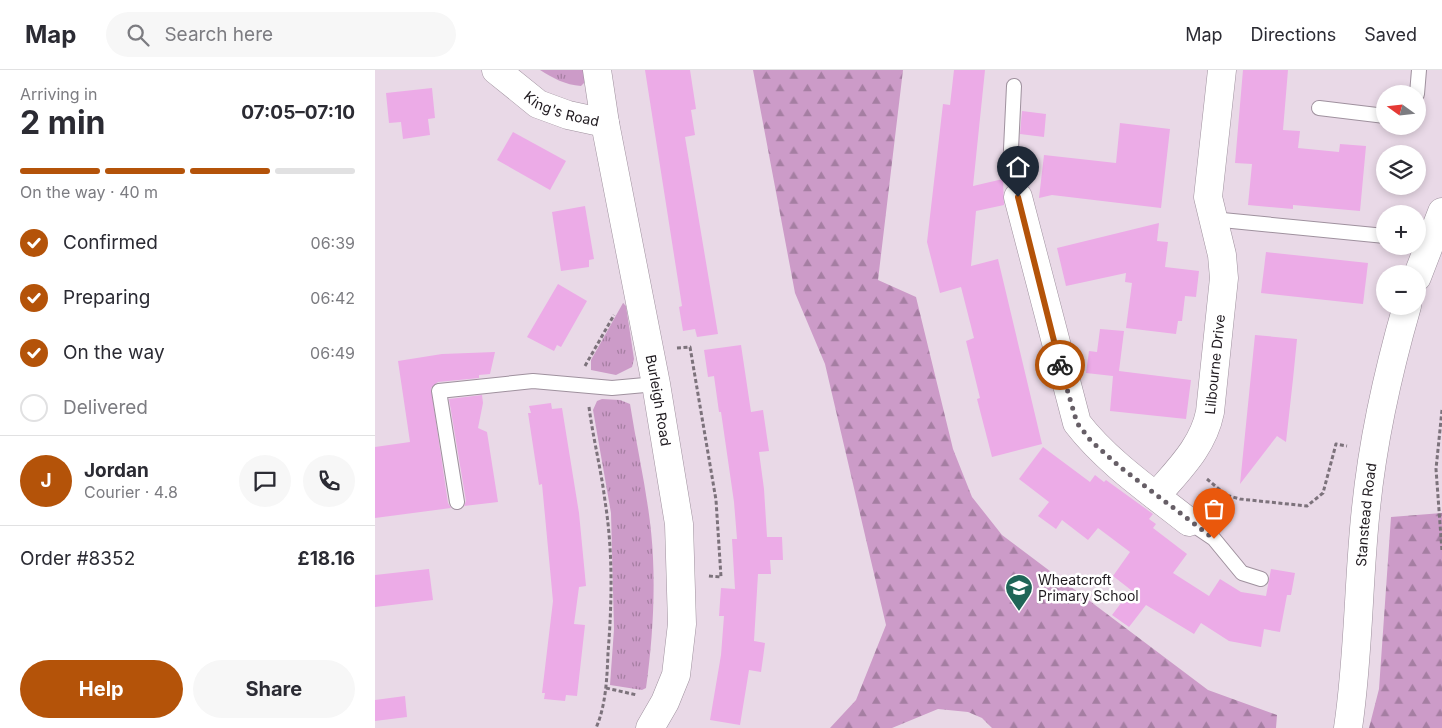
<!DOCTYPE html>
<meta charset="utf-8">
<style>
body{margin:0;font-family:Inter,sans-serif;background:#f7f7f7;color:#2b2b33;height:100vh;display:flex;flex-direction:column;font-size:19px;white-space:nowrap}
*{box-sizing:border-box;margin:0}
p{font-size:16px;color:#7c7c81}
.icon{flex:none;width:28px;height:28px;fill:none;stroke:currentColor;stroke-width:2;stroke-linecap:round;stroke-linejoin:round}
.map{position:relative;flex:1;overflow:hidden}
.drawer{display:flex;flex-direction:column;background:#fff;width:375px}
.drawer>*{flex:none}
.needle{width:32px;rotate:285deg}
.fabs{position:absolute;left:1001px;top:15px;display:grid;gap:10px}
.fabs a{display:grid;place-items:center;width:50px;height:50px;border-radius:50%;background:#fff;box-shadow:0 2px 8px #0003;font-size:25px}
.pin{position:absolute;display:grid;place-items:center;width:42px;height:42px;color:#fff;margin:-51px -21px;border-radius:50% 50% 50% 0;rotate:-45deg;box-shadow:0 0 5px #0007}
.pin .icon{rotate:45deg}
.courier{position:absolute;display:grid;place-items:center;width:50px;height:50px;margin:-25px;border:4px solid #b45309;border-radius:50%;background:#fff;color:#222;box-shadow:0 1px 6px #0007}
.overview em{font-style:normal;font-weight:700}
.overview div{display:flex;flex-direction:column-reverse}
.overview{display:flex;align-items:center;justify-content:space-between;height:85px;padding:0 20px}
h1{font-size:32px;font-weight:700;line-height:38px}
.bar{display:grid;grid-template-columns:repeat(4,1fr);gap:8px 5px;align-content:center;height:60px;padding:0 20px}
.bar i{height:6px;border-radius:4px;background:#e1e1e2}
.bar .selected{background:#b45309}
.bar p{grid-column:span 4}
.line{display:flex;align-items:center;gap:12px;padding:0 20px;border-top:1px solid #e1e1e2}
.line div{flex:1}
.round{display:grid;place-items:center;flex:none;width:52px;height:52px;border-radius:26px;background:#f7f7f7}
ol{padding:0 20px;list-style:none}
li{display:flex;align-items:center;gap:15px;height:55px}
li p{margin-inline-start:auto}
li .icon{padding:5px;border-radius:50%;background:#b45309;color:#fff;stroke-width:4}
li:last-child{color:#7c7c81}
li i{width:28px;height:28px;border:2px solid #e1e1e2;border-radius:50%}
.cta{display:flex;gap:10px;margin-top:auto;padding:10px 20px}
.cta a{flex:1;height:58px;border-radius:30px;background:#b45309;color:#fff;font-size:20px;font-weight:700;line-height:58px;text-align:center}
.cta a+a{background:#f7f7f7;color:#2b2b33}
header{display:flex;align-items:center;gap:30px;box-sizing:border-box;height:70px;padding:0 25px;background:#fff;border-bottom:1px solid #e1e1e2}
header strong{font-size:24px}
nav{display:flex;gap:28px;margin-inline-start:auto;font-size:18px}
.search{width:350px;height:45px;background:#f7f7f7;display:flex;align-items:center;gap:12px;box-sizing:border-box;padding:0 18px;border-radius:28px;color:#7c7c81;font-size:19px}
main{display:flex;flex:1;min-height:0}
.map>svg:first-child{display:block}
</style>
<header>
<strong>Map</strong>
<div class="search"><svg class="icon" aria-label="search" viewBox="0 0 24 24"><circle cx="10" cy="10" r="6"/><path d="M15 15l6 6"/></svg>Search here</div>
<nav><a>Map</a><a>Directions</a><a>Saved</a></nav>
</header>
<main>
<section class="drawer">
<div class="overview"><div><h1>2 min</h1><p>Arriving in</p></div><em>07:05–07:10</em></div>
<div class="bar"><i class="selected"></i><i class="selected"></i><i class="selected"></i><i></i><p>On the way · 40 m</p></div>
<ol>
<li><svg class="icon" aria-label="check" viewBox="0 0 24 24"><path d="M5 12l5 5 9-10"/></svg>Confirmed<p>06:39</p></li>
<li><svg class="icon" aria-label="check" viewBox="0 0 24 24"><path d="M5 12l5 5 9-10"/></svg>Preparing<p>06:42</p></li>
<li><svg class="icon" aria-label="check" viewBox="0 0 24 24"><path d="M5 12l5 5 9-10"/></svg>On the way<p>06:49</p></li>
<li><i></i>Delivered</li>
</ol>
<div class="line" style="height:90px"><b class="round" style="background:#b45309;color:#fff">J</b><div><b>Jordan</b><p>Courier · 4.8</p></div><a class="round"><svg class="icon" aria-label="chat" viewBox="0 0 24 24"><path d="M4 5h16v11H9l-5 4z"/></svg></a><a class="round"><svg class="icon" aria-label="phone" viewBox="0 0 24 24"><path d="M5 4h4l2 5-3 2q2 4 5 5l2-3 5 2v4C11 20 4 13 5 4z"/></svg></a></div>
<div class="line" style="height:65px"><div>Order #8352</div><b>£18.16</b></div>
<div class="cta"><a>Help</a><a>Share</a></div>
</section>
<div class="map">
<svg width="1067" height="658" viewBox="0 0 1067 658">
<defs>
<pattern id="grass-tufts" width="24" height="20" patternUnits="userSpaceOnUse" patternTransform="scale(1.25)"><rect width="24" height="20" fill="#cc9bc8"/><path d="M3 7l-1-3M5 7V3M7 7l1-3M15 17l-1-3M17 17v-4M19 17l1-3" fill="none" stroke="#a57ea2"/></pattern>
<pattern id="forest-firs" width="22" height="20" patternUnits="userSpaceOnUse" patternTransform="scale(1.25)"><rect width="22" height="20" fill="#cc9bc8"/><path d="M5 1l3.5 6h-7zM16 11l3.5 6h-7z" fill="#a57ea2"/></pattern>
</defs>
<rect width="100%" height="100%" fill="#e9d9e7"/>
<g fill="url(#grass-tufts)">
<path d="M165,0H212L213,9L206,16C190,15 178,8 165,0Z"/>
<polygon points="248,233 251,236 259,289 257,297 241,305 216,300 216,290"/>
<path d="M227,329L245,330L255,334C263,385 276,437 278,488C280,531 277,575 271,618L267,620L235,615L239,559L236,443L218,340L222,331Z"/>
</g>
<g fill="url(#forest-firs)">
<polygon points="378,0 528,0 503,210 541,227 578,379 597,427 627,465 833,620 902,645 901,658 617,658 607,648 593,642 563,639 517,658 455,658 481,630 511,555 450,294 420,223"/>
<polygon points="1067,443 1067,658 994,658 1004,619 1016,447"/>
</g>
<g fill="#ecabe7">
<polygon points="270,0 315,0 321,39 316,40 320,65 310,67 343,264 322,267 320,259 308,261 304,237 307,236"/>
<polygon points="579,0 610,0 598,116 628,109 629,135 601,141 596,196 623,189 667,374 617,387 602,329 605,328 591,271 599,268 586,217 565,223 552,172 568,34 575,35"/>
<polygon points="868,0 913,0 908,60 925,61 923,78 964,82 965,74 991,76 985,141 918,135 918,139 873,135 877,94 860,93"/>
<polygon points="57,18 60,48 53,49 55,65 28,69 26,52 14,53 11,23"/>
<polygon points="647,41 671,44 669,67 645,64"/>
<polygon points="745,53 795,59 786,138 677,125 664,128 669,85 741,93"/>
<polygon points="138,62 191,91 175,120 122,90"/>
<polygon points="210,136 219,189 214,190 214,197 186,201 177,142"/>
<polygon points="784,153 782,171 793,172 790,197 824,201 821,227 810,226 807,251 803,251 801,264 751,258 757,213 750,212 751,203 691,216 682,178"/>
<polygon points="891,182 993,193 988,234 886,223"/>
<polygon points="183,214 212,231 186,277 182,275 179,281 152,267"/>
<polygon points="725,259 749,261 744,301 816,310 811,349 735,341 738,306 711,303 714,281 722,282"/>
<polygon points="880,265 922,269 918,309 911,372 902,366 865,414"/>
<polygon points="366,275 376,342 388,340 394,381 384,382 389,419 392,467 407,467 408,490 395,490 396,504 383,504 379,571 390,573 388,588 386,602 374,600 365,655 335,650 346,585 349,546 344,546 346,518 360,519 357,469 362,469 359,432 346,342 344,342 339,306 333,307 329,280"/>
<polygon points="120,282 115,304 104,305 104,308 63,312 56,318 73,433 76,438 0,448 0,377 35,372 23,291 67,284"/>
<polygon points="107,325 108,333 103,358 112,362 123,432 89,436 91,431 74,329"/>
<polygon points="176,333 177,339 187,338 204,443 211,516 204,517 199,554 210,555 202,626 191,625 190,631 169,629 170,623 167,623 178,531 167,414 164,415 153,343 156,343 154,336"/>
<polygon points="668,377 715,412 720,405 729,412 731,410 778,444 774,449 781,454 778,458 812,484 798,503 834,526 845,509 866,522 891,526 896,499 920,503 916,525 912,525 905,562 889,559 886,577 854,571 826,553 819,564 771,535 754,557 737,545 756,520 738,506 755,482 723,458 713,470 687,450 681,459 663,446 674,432 644,409"/>
<polygon points="54,499 58,530 0,537 0,505"/>
<polygon points="30,626 32,647 0,651 0,630"/>
</g>
<g fill="none" stroke-linecap="round" stroke-linejoin="round">
<defs>
<g id="service">
<polyline points="639,16 636,79 643,127"/>
<polyline points="1042,24 1044,0"/>
<polyline points="944,38 1010,46"/>
<polyline points="837,149 1010,166"/>
<polyline points="82,432 64,321 158,311 237,318 281,314"/>
<polyline points="814,452 839,469 867,503 886,509"/>
</g>
<g id="minor">
<path id="s1" d="M121,0L163,34L193,45L230,53"/>
<path id="s2" d="M222,0L230,53L281,314L304,454L307,554L301,605L290,632L275,658"/>
<path d="M643,127L702,353C732,392 775,421 814,452"/>
<path id="s3" d="M781,426C803,400 828,377 835,342L849,208L847,185L833,127L847,0"/>
</g>
<g id="secondary">
<polyline points="1042,207 1067,142"/>
<path id="s4" d="M973,658C984,585 983,511 991,438C998,369 1013,302 1032,236"/>
</g>
</defs>
<use href="#service" stroke="#9f919e" stroke-width="16"/>
<use href="#minor" stroke="#9f919e" stroke-width="29"/>
<use href="#secondary" stroke="#9f919e" stroke-width="29"/>
<g stroke="#7c727b" stroke-width="3" stroke-dasharray="4 2.5" stroke-linecap="butt">
<polyline points="302,278 315,277 341,430 346,507 333,506"/>
<polyline points="210,296 239,245"/>
<path d="M214,337C218,368 226,399 230,431C238,481 237,533 233,583C232,608 231,635 221,658"/>
<polyline points="1067,340 1061,399 1067,481"/>
<polyline points="832,409 851,425 865,429 932,436 948,423 961,374 972,376"/>
<polyline points="231,618 262,625"/>
</g>
<use href="#service" stroke="#fff" stroke-width="14"/>
<use href="#minor" stroke="#fff" stroke-width="28"/>
<use href="#secondary" stroke="#fff" stroke-width="28"/>
</g>
<g fill="none" stroke-linecap="round" stroke-linejoin="round">
<polyline stroke="#665e66" stroke-width="5" stroke-dasharray="0 9" points="685,295 702,353 716,371 745,397 839,469"/>
<polyline stroke="#b45309" stroke-width="6" points="643,127 685,295"/>
</g>
<defs>
<symbol id="school-pin" viewBox="-11 -11 22 30"><path d="M0 17L-7.5 6A9.5 9.5 0 1 1 7.5 6Z" fill="#1f6557" stroke="#fff"/><path d="M0-5L7-2L0 1L-7-2ZM-4 1L0 2.5L4 1V4Q0 6-4 4Z" fill="#fff"/></symbol>
</defs>
<g fill-rule="evenodd">
<use href="#school-pin" x="628" y="502" width="32" height="43"/>
</g>
<g text-anchor="middle" stroke-width="5" stroke-linejoin="round" paint-order="stroke">
<g font-size="14" fill="#201b20" stroke="#fff">
<text dy="5" stroke="none"><textPath href="#s1" startOffset="78">King's Road</textPath></text>
<text dy="5" stroke="none"><textPath href="#s3" startOffset="149">Lilbourne Drive</textPath></text>
<text dy="5" stroke="none"><textPath href="#s2" startOffset="336">Burleigh Road</textPath></text>
<text dy="5" stroke="none"><textPath href="#s4" startOffset="214">Stanstead Road</textPath></text>
</g>
<g font-size="14" fill="#201b20" stroke="#fff" text-anchor="start">
<text x="663" y="515">Wheatcroft<tspan x="663" dy="16">Primary School</tspan></text>
</g>
</g>
</svg>
<div class="fabs">
<a><svg class="needle" viewBox="-14 -14 28 28"><path d="M0-13l5 13h-10z" fill="#e53935"/><path d="M0 13l5-13h-10z" fill="#7c7c81"/></svg></a>
<a><svg class="icon" aria-label="layers" viewBox="0 0 24 24"><path d="M12 4l9 5-9 5-9-5zM3 14l9 5 9-5"/></svg></a>
<a>+</a>
<a>−</a>
</div>
<div class="pin" style="left:839px;top:469px;background:#ea580c"><svg class="icon" aria-label="bag" viewBox="0 0 24 24"><path d="M5 8h14l-1 12H6zM9 8a3 3 0 0 1 6 0"/></svg></div>
<div class="pin" style="left:643px;top:127px;background:#1f2937"><svg class="icon" aria-label="home" viewBox="0 0 24 24"><path d="M3 11l9-7 9 7M6 9v11h12V9"/></svg></div>
<div class="courier" style="left:685px;top:295px"><svg class="icon" aria-label="bike" viewBox="0 0 24 24"><circle cx="6" cy="16" r="4"/><circle cx="18" cy="16" r="4"/><path d="M6 16l4-8h5l3 8M10 8l3 8H6M13 5h3"/></svg></div>
</div>
</main>
